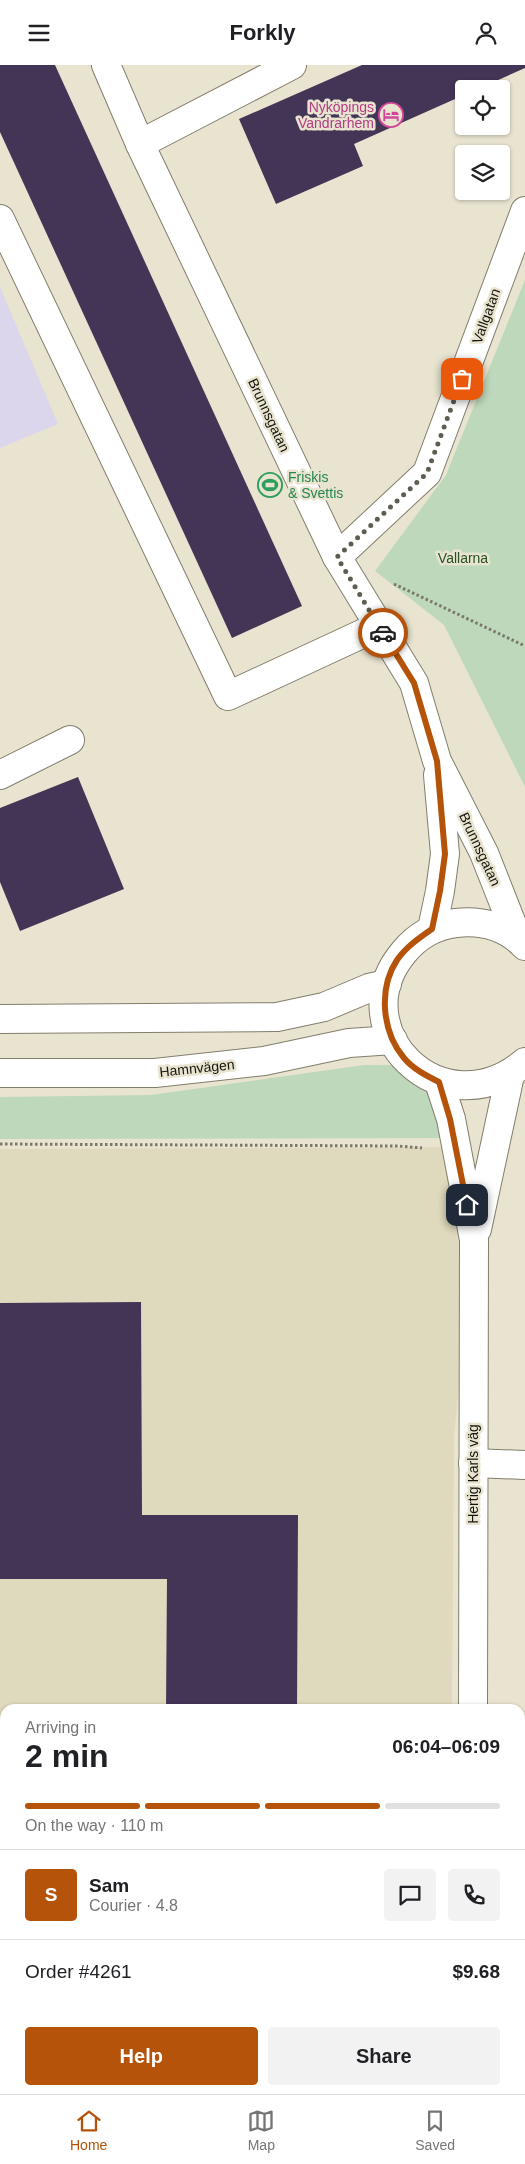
<!DOCTYPE html>
<meta charset="utf-8">
<style>
body{margin:0;font-family:Helvetica,sans-serif;background:#f2f2f2;color:#202124;height:100vh;display:flex;flex-direction:column;font-size:19px;white-space:nowrap}
*{box-sizing:border-box;margin:0}
p{font-size:16px;color:#757577}
.icon{flex:none;width:28px;height:28px;fill:none;stroke:currentColor;stroke-width:2;stroke-linecap:round;stroke-linejoin:round}
.map{position:relative;flex:1;overflow:hidden}
.side{position:absolute;left:0px;top:1639px;width:525px;height:391px;display:flex;flex-direction:column;background:#fff;border-radius:15px 15px 0 0;box-shadow:0 1px 4px #0004}
.side>*{flex:none}
.buttons{position:absolute;left:455px;top:15px;display:grid;gap:10px}
.buttons a{display:grid;place-items:center;width:55px;height:55px;border-radius:5px;background:#fff;box-shadow:0 1px 4px #0004;font-size:25px}
.pin{position:absolute;display:grid;place-items:center;width:42px;height:42px;color:#fff;margin:-21px;border-radius:10px;box-shadow:0 2px 8px #0006}
.courier{position:absolute;display:grid;place-items:center;width:50px;height:50px;margin:-25px;border:4px solid #b45309;border-radius:50%;background:#fff;color:#222;box-shadow:0 1px 6px #0007}
.head em{font-style:normal;font-weight:800}
.head div{display:flex;flex-direction:column-reverse}
.head{display:flex;align-items:center;justify-content:space-between;height:85px;padding:0 25px}
h1{font-size:32px;font-weight:800;line-height:38px}
.bar{display:grid;grid-template-columns:repeat(4,1fr);gap:8px 5px;align-content:center;height:60px;padding:0 25px}
.bar i{height:6px;border-radius:4px;background:#e0e0e0}
.bar .selected{background:#b45309}
.bar p{grid-column:span 4}
.line{display:flex;align-items:center;gap:12px;padding:0 25px;border-top:1px solid #e0e0e0}
.line div{flex:1}
.round{display:grid;place-items:center;flex:none;width:52px;height:52px;border-radius:5px;background:#f2f2f2}
.button{display:flex;gap:10px;margin-top:auto;padding:10px 25px}
.button a{flex:1;height:58px;border-radius:5px;background:#b45309;color:#fff;font-size:20px;font-weight:800;line-height:58px;text-align:center}
.button a+a{background:#f2f2f2;color:#202124}
header{display:flex;justify-content:space-between;align-items:center;height:65px;padding:0 25px;background:#fff;font-size:22px;font-weight:800}
.tab-bar{display:flex;justify-content:space-around;align-items:center;height:70px;border-top:1px solid #e0e0e0;background:#fff;font-size:14px;color:#757577}
.tab-bar a{display:grid;justify-items:center;gap:2px}
.tab-bar .selected{color:#b45309}
.map>svg:first-child{display:block}
</style>
<header><svg class="icon" aria-label="menu" viewBox="0 0 24 24"><path d="M4 6h16M4 12h16M4 18h16"/></svg>Forkly<svg class="icon" aria-label="person" viewBox="0 0 24 24"><circle cx="12" cy="8" r="4"/><path d="M4 21q1-7 8-7t8 7"/></svg></header>
<div class="map">
<svg width="525" height="2029" viewBox="0 0 525 2029">
<rect width="100%" height="100%" fill="#e9e4d0"/>
<polygon fill="#dfd9bd" points="461,1082 476,1155 454,1370 452,1644 5,1644 5,2025 143,2025 143,2029 0,2029 0,1084"/>
<polygon fill="#dbd6ec" points="0,222 58,359 0,383"/>
<g fill="#bed8bc">
<polygon points="525,215 525,722 444,560 375,506 446,410"/>
<polygon points="364,1000 394,1000 432,1031 454,1073 0,1074 0,1032 151,1030"/>
</g>
<g fill="#433556">
<polygon points="0,0 55,0 302,541 232,573 0,67"/>
<polygon points="362,0 525,0 525,3 478,24 464,24 464,30 354,79 363,101 276,139 239,54"/>
<polygon points="78,712 124,824 20,866 0,817 0,743"/>
<polygon points="141,1237 142,1450 298,1450 297,1644 166,1644 167,1514 0,1514 0,1238"/>
</g>
<g fill="none" stroke-linecap="round" stroke-linejoin="round">
<defs>
<g id="minor">
<polyline points="106,0 140,79 337,492 414,618 437,696 484,788 518,874"/>
<polyline points="140,79 292,0"/>
<polyline points="0,154 228,631 379,561"/>
<polyline points="337,492 427,408 525,146"/>
<polyline points="0,710 70,675"/>
<polyline points="432,864 440,826 445,789 438,710"/>
<polyline points="439,1017 451,1054 474,1175 473,1644"/>
<polyline points="477,1164 510,1010"/>
<polyline points="473,1398 525,1400"/>
<polyline points="0,1740 5,1740"/>
<polyline points="0,1820 5,1820"/>
<polyline points="520,1822 525,1822"/>
<polyline points="181,2025 181,2029"/>
</g>
<g id="major">
<path d="M525,881C507,862 482,855 456,858C436,860 417,871 404,887C339,964 442,1067 525,997"/>
<polyline points="0,954 277,952 324,942 369,923 387,919"/>
<polyline points="0,1008 155,1008 264,996 349,978 393,975"/>
</g>
</defs>
<use href="#minor" stroke="#827e6c" stroke-width="30"/>
<use href="#major" stroke="#827e6c" stroke-width="30"/>
<g stroke="#7b786a" stroke-width="3" stroke-dasharray="2.5 2.5" stroke-linecap="butt">
<polyline points="394,519 525,581"/>
<polyline points="0,1079 398,1081 422,1083"/>
</g>
<use href="#minor" stroke="#fff" stroke-width="28"/>
<use href="#major" stroke="#fff" stroke-width="28"/>
</g>
<g fill="none" stroke-linecap="round" stroke-linejoin="round">
<polyline stroke="#5f5d51" stroke-width="5" stroke-dasharray="0 9" points="383,568 337,492 427,408 462,314"/>
<path stroke="#b45309" stroke-width="6" d="M383,568L414,618L437,696L445,789L440,826L432,864C419,873 406,882 397,895C378,924 382,967 404,993C413,1004 427,1011 439,1017L450,1054L467,1140"/>
</g>
<defs>
<symbol id="hotel-ring" viewBox="-11 -11 22 22"><circle r="9.5" fill="#e9e4d0" stroke="#d1479c" stroke-width="1.5"/><path d="M-6-4.5h1.5V1H6V5H4.5V3h-9V5H-6ZM-4 0a1.8 1.8 0 1 1 3.6 0ZM.5 0V-2.5h3Q6-2.5 6 0Z" fill="#d1479c"/></symbol>
<symbol id="stadium-ring" viewBox="-11 -11 22 22"><circle r="9.5" fill="#e9e4d0" stroke="#2e9e5b" stroke-width="1.5"/><path d="M0-5a6.5 5 0 1 0 0 10a6.5 5 0 1 0 0-10ZM-3.5-1.8h7v3.6h-7Z" fill="#2e9e5b"/></symbol>
</defs>
<g fill-rule="evenodd">
<use href="#hotel-ring" x="377" y="36" width="28" height="28"/>
<use href="#stadium-ring" x="256" y="406" width="28" height="28"/>
</g>
<g text-anchor="middle" stroke-width="5" stroke-linejoin="round" paint-order="stroke">
<g font-size="14" fill="#b23c85" stroke="#e9e4d0" text-anchor="end">
<text x="374" y="47">Nyköpings<tspan x="374" dy="16">Vandrarhem</tspan></text>
</g>
<g font-size="14" fill="#15140d" stroke="#e9e4d0">
<text transform="translate(486 251) rotate(-70)" y="5">Vallgatan</text>
<text transform="translate(269 350) rotate(65)" y="5">Brunnsgatan</text>
<text transform="translate(480 784) rotate(65)" y="5">Brunnsgatan</text>
<text transform="translate(197 1003) rotate(-6)" y="5">Hamnvägen</text>
<text transform="translate(473 1409) rotate(-90)" y="5">Hertig Karls väg</text>
</g>
<g font-size="14" fill="#27864d" stroke="#e9e4d0" text-anchor="start">
<text x="288" y="417">Friskis<tspan x="288" dy="16">&amp; Svettis</tspan></text>
</g>
<g font-size="14" fill="#255224" stroke="#e9e4d0">
<text x="463" y="498">Vallarna</text>
</g>
</g>
</svg>
<div class="buttons">
<a><svg class="icon" aria-label="locate" viewBox="0 0 24 24"><circle cx="12" cy="12" r="6"/><path d="M12 2v4M12 18v4M2 12h4M18 12h4"/></svg></a>
<a><svg class="icon" aria-label="layers" viewBox="0 0 24 24"><path d="M12 4l9 5-9 5-9-5zM3 14l9 5 9-5"/></svg></a>
</div>
<div class="pin" style="left:462px;top:314px;background:#ea580c"><svg class="icon" aria-label="bag" viewBox="0 0 24 24"><path d="M5 8h14l-1 12H6zM9 8a3 3 0 0 1 6 0"/></svg></div>
<div class="pin" style="left:467px;top:1140px;background:#1f2937"><svg class="icon" aria-label="home" viewBox="0 0 24 24"><path d="M3 11l9-7 9 7M6 9v11h12V9"/></svg></div>
<div class="courier" style="left:383px;top:568px"><svg class="icon" aria-label="car" viewBox="0 0 24 24"><path d="M5 17H2v-5l4-1 3-4h7l3 4 3 1v5h-3M9 17h6M6 11h13"/><circle cx="7" cy="17" r="2"/><circle cx="17" cy="17" r="2"/></svg></div>
<section class="side">
<div class="head"><div><h1>2 min</h1><p>Arriving in</p></div><em>06:04–06:09</em></div>
<div class="bar"><i class="selected"></i><i class="selected"></i><i class="selected"></i><i></i><p>On the way · 110 m</p></div>
<div class="line" style="height:90px"><b class="round" style="background:#b45309;color:#fff">S</b><div><b>Sam</b><p>Courier · 4.8</p></div><a class="round"><svg class="icon" aria-label="chat" viewBox="0 0 24 24"><path d="M4 5h16v11H9l-5 4z"/></svg></a><a class="round"><svg class="icon" aria-label="phone" viewBox="0 0 24 24"><path d="M5 4h4l2 5-3 2q2 4 5 5l2-3 5 2v4C11 20 4 13 5 4z"/></svg></a></div>
<div class="line" style="height:65px"><div>Order #4261</div><b>$9.68</b></div>
<div class="button"><a>Help</a><a>Share</a></div>
</section>
</div>
<nav class="tab-bar">
<a class="selected"><svg class="icon" aria-label="home" viewBox="0 0 24 24"><path d="M3 11l9-7 9 7M6 9v11h12V9"/></svg>Home</a>
<a><svg class="icon" aria-label="map" viewBox="0 0 24 24"><path d="M3 6l6-2 6 2 6-2v14l-6 2-6-2-6 2zM9 4v14M15 6v14"/></svg>Map</a>
<a><svg class="icon" aria-label="saved" viewBox="0 0 24 24"><path d="M7 4h10v16l-5-4-5 4z"/></svg>Saved</a>
</nav>
